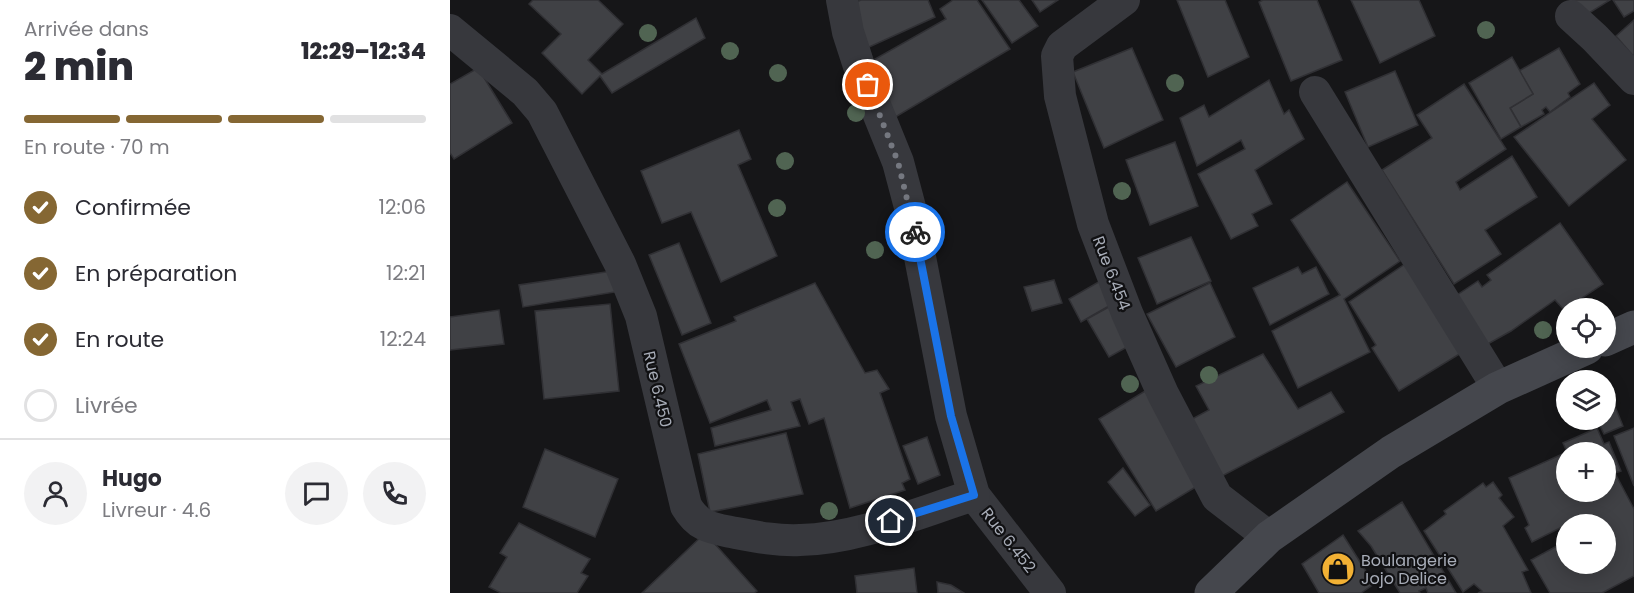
<!DOCTYPE html>
<html lang="fr">
<meta charset="utf-8">
<style>
body{margin:0;font-family:Poppins,sans-serif;background:#f2f2f3;color:#2b2b33;height:100vh;display:flex;flex-direction:column;font-size:22px;white-space:nowrap}
*{box-sizing:border-box;margin:0}
p{font-size:20px;color:#7c7c81}
.icon{flex:none;width:33px;height:33px;fill:none;stroke:currentColor;stroke-width:2;stroke-linecap:round;stroke-linejoin:round}
.map{position:relative;flex:1;overflow:hidden}
.sheet{display:flex;flex-direction:column;background:#fff;width:450px}
.sheet>*{flex:none}
.tools{position:absolute;left:1106px;top:298px;display:grid;gap:12px}
.tools a{display:grid;place-items:center;width:60px;height:60px;border-radius:50%;background:#fff;box-shadow:0 3px 15px #0003;font-size:30px}
.pin{position:absolute;display:grid;place-items:center;width:51px;height:51px;color:#fff;margin:-26px;border:3px solid #fff;border-radius:50%;box-shadow:0 2px 6px #0007}
.courier{position:absolute;display:grid;place-items:center;width:60px;height:60px;margin:-30px;border:4px solid #1a73e8;border-radius:50%;background:#fff;color:#222;box-shadow:0 2px 8px #0007}
.headline em{font-style:normal;font-weight:800}
.headline div{display:flex;flex-direction:column-reverse}
.headline{display:flex;align-items:center;justify-content:space-between;height:102px;padding:0 24px}
h1{font-size:39px;font-weight:800;line-height:45px}
.bar{display:grid;grid-template-columns:repeat(4,1fr);gap:9px 6px;align-content:center;height:72px;padding:0 24px}
.bar i{height:8px;border-radius:4px;background:#e1e1e2}
.bar .on{background:#856733}
.bar p{grid-column:span 4}
.line{display:flex;align-items:center;gap:15px;padding:0 24px;border-top:2px solid #e1e1e2}
.line div{flex:1}
.round{display:grid;place-items:center;flex:none;width:63px;height:63px;border-radius:32px;background:#f2f2f3}
ol{padding:0 24px;list-style:none}
li{display:flex;align-items:center;gap:18px;height:66px}
li p{margin-inline-start:auto}
li .icon{padding:6px;border-radius:50%;background:#856733;color:#fff;stroke-width:4}
li:last-child{color:#7c7c81}
li i{width:33px;height:33px;border:3px solid #e1e1e2;border-radius:50%}
main{display:flex;flex:1;min-height:0}
.map>svg:first-child{display:block}
</style>
<main>
<section class="sheet">
<div class="headline"><div><h1>2 min</h1><p>Arrivée dans</p></div><em>12:29–12:34</em></div>
<div class="bar"><i class="on"></i><i class="on"></i><i class="on"></i><i></i><p>En route · 70 m</p></div>
<ol>
<li><svg class="icon" aria-label="check" viewBox="0 0 24 24"><path d="M5 12l5 5 9-10"/></svg>Confirmée<p>12:06</p></li>
<li><svg class="icon" aria-label="check" viewBox="0 0 24 24"><path d="M5 12l5 5 9-10"/></svg>En préparation<p>12:21</p></li>
<li><svg class="icon" aria-label="check" viewBox="0 0 24 24"><path d="M5 12l5 5 9-10"/></svg>En route<p>12:24</p></li>
<li><i></i>Livrée</li>
</ol>
<div class="line" style="height:108px"><a class="round"><svg class="icon" aria-label="person" viewBox="0 0 24 24"><circle cx="12" cy="8" r="4"/><path d="M4 21q1-7 8-7t8 7"/></svg></a><div><b>Hugo</b><p>Livreur · 4.6</p></div><a class="round"><svg class="icon" aria-label="chat" viewBox="0 0 24 24"><path d="M4 5h16v11H9l-5 4z"/></svg></a><a class="round"><svg class="icon" aria-label="phone" viewBox="0 0 24 24"><path d="M5 4h4l2 5-3 2q2 4 5 5l2-3 5 2v4C11 20 4 13 5 4z"/></svg></a></div>
</section>
<div class="map">
<svg width="1184" height="593" viewBox="0 0 1184 593">
<rect width="100%" height="100%" fill="#161618"/>
<g fill="#404145" stroke="#303034" stroke-width="1.5" fill-rule="evenodd">
<polygon points="83,0 148,0 173,24 138,60 152,74 246,18 255,38 162,93 150,76 132,94 92,53 111,34 79,4"/>
<polygon points="411,0 478,0 485,17 417,48 399,5"/>
<polygon points="503,0 527,0 560,49 442,119 411,67 496,19 490,9"/>
<polygon points="532,0 569,0 588,26 562,43"/>
<polygon points="582,0 608,0 590,12"/>
<polygon points="727,0 775,0 799,57 758,77"/>
<polygon points="813,0 867,0 892,60 841,81 809,2"/>
<polygon points="901,0 969,0 985,36 930,63"/>
<polygon points="1120,0 1160,0 1131,18"/>
<polygon points="1163,0 1184,0 1184,11 1174,17"/>
<polygon points="1184,20 1184,57 1166,36"/>
<polygon points="682,48 713,120 654,148 623,72"/>
<polygon points="1109,48 1130,84 1118,93 1120,97 1100,112 1096,107 1092,110 1094,114 1071,127 1060,108 1083,94 1069,71"/>
<polygon points="1062,57 1083,94 1060,108 1071,127 1051,139 1019,83"/>
<polygon points="28,68 62,123 4,159 0,153 0,84"/>
<polygon points="945,71 968,125 918,147 895,92"/>
<polygon points="819,80 834,114 839,110 854,139 805,170 822,204 802,214 808,226 781,239 748,174 795,149 791,140 747,166 730,118 754,105 759,117"/>
<polygon points="1144,83 1160,105 1142,119 1176,160 1119,206 1064,137"/>
<polygon points="1014,84 1056,149 1006,182 1010,190 1062,156 1087,197 1035,230 1051,254 1004,284 932,170 982,138 967,115"/>
<polygon points="289,130 301,159 288,165 327,256 271,282 241,212 212,223 191,171"/>
<polygon points="725,142 748,206 700,225 676,160"/>
<polygon points="897,182 950,261 894,299 920,352 848,388 822,331 890,295 841,220"/>
<polygon points="1110,223 1153,284 1114,310 1105,300 1061,331 1027,350 998,301 1028,281 1032,287 1041,280 1037,275"/>
<polygon points="741,237 761,281 707,304 688,258"/>
<polygon points="229,243 261,323 232,335 199,255"/>
<polygon points="958,262 1016,350 949,391 922,348 926,345 899,302"/>
<polygon points="848,267 852,274 866,267 879,294 820,325 803,288"/>
<polygon points="162,271 171,291 73,307 69,285"/>
<polygon points="604,280 612,303 582,311 574,287"/>
<polygon points="652,280 666,302 631,322 619,299"/>
<polygon points="365,283 415,373 427,370 439,389 430,393 460,479 452,483 455,490 400,508 374,418 359,424 350,399 341,402 350,426 265,446 261,428 321,410 317,400 260,423 229,344 286,321 284,317"/>
<polygon points="760,283 785,337 726,367 697,314"/>
<polygon points="666,303 688,341 659,357 637,319"/>
<polygon points="160,304 169,391 94,399 85,311"/>
<polygon points="49,310 54,344 0,350 0,317"/>
<polygon points="813,354 848,409 881,392 894,412 772,476 742,419 759,410 746,386"/>
<polygon points="695,391 754,482 706,511 649,419"/>
<polygon points="1162,399 1173,426 1154,434 1147,420 1155,420 1155,402"/>
<path d="M1147,428L1154,444L1159,442L1171,471L1165,473L1184,509V576L1152,593H1100L1081,560L1116,541V564H1155V525H1116L1082,542L1075,528L1079,525L1059,478L1117,452L1113,443ZM1116,453H1155V492H1116Z"/>
<polygon points="1184,428 1184,486 1164,436"/>
<polygon points="336,433 353,494 260,512 248,454"/>
<polygon points="477,437 490,475 468,484 453,446"/>
<polygon points="95,449 168,479 145,537 73,507"/>
<polygon points="673,468 700,505 685,516 658,482"/>
<polygon points="1043,482 1052,495 1049,498 1064,517 1053,526 1078,570 1072,572 1081,593 1028,593 1032,591 1024,584 1013,592 974,531 996,514 994,511 1033,483 1036,487"/>
<polygon points="952,502 1006,593 978,593 976,588 969,591 970,593 950,593 921,546 908,531"/>
<polygon points="69,523 140,559 131,573 138,576 127,593 51,593 39,587 57,557 50,553"/>
<polygon points="255,533 307,591 304,593 192,593"/>
<polygon points="893,535 924,584 911,593 869,593 852,564"/>
<polygon points="464,568 467,593 407,593 405,576"/>
<polygon points="487,582 501,585 514,593 488,593"/>
</g>
<g fill="none" stroke-linecap="round" stroke-linejoin="round">
<g stroke="#37383d" stroke-width="32">
<polyline points="392,0 398,32 409,66 448,162 461,211 501,416 524,495 600,593"/>
<polyline points="674,0 612,46 607,56 610,96 643,224 677,313 713,394 767,497 819,537"/>
<polyline points="1121,16 1145,38 1184,79"/>
<path d="M0,30L75,92L92,112L170,264L191,316L236,506C249,528 262,528 286,533C307,537 328,541 350,540C407,539 470,512 524,495"/>
<polyline points="865,92 1048,388"/>
</g>
<g stroke="#45474d" stroke-width="33">
<polyline points="1155,340 1184,327"/>
<polyline points="761,593 819,537 941,452 1048,388 1137,348"/>
</g>
</g>
<g fill="#506452">
<circle cx="1036" cy="30" r="9"/>
<circle cx="198" cy="33" r="9"/>
<circle cx="280" cy="51" r="9"/>
<circle cx="328" cy="73" r="9"/>
<circle cx="725" cy="83" r="9"/>
<circle cx="406" cy="113" r="9"/>
<circle cx="335" cy="161" r="9"/>
<circle cx="672" cy="191" r="9"/>
<circle cx="327" cy="208" r="9"/>
<circle cx="425" cy="250" r="9"/>
<circle cx="1093" cy="330" r="9"/>
<circle cx="759" cy="375" r="9"/>
<circle cx="680" cy="384" r="9"/>
<circle cx="379" cy="511" r="9"/>
</g>
<g fill="none" stroke-linecap="round" stroke-linejoin="round">
<polyline stroke="#757880" stroke-width="6" stroke-dasharray="0 10.8" points="418,85 448,162 465,232"/>
<polyline stroke="#1a73e8" stroke-width="8" points="441,521 524,495 501,416 465,232"/>
</g>
<defs>
<symbol id="shop-disc" viewBox="-11 -11 22 22"><circle r="9.5" fill="#f2b134" stroke="#111113"/><path d="M-5-2.5h2.3a2.7 3.5 0 0 1 5.4 0H5L5.5 6h-11ZM-1.5-2.5h3a1.5 2.3 0 0 0-3 0Z" fill="#111"/></symbol>
</defs>
<g fill-rule="evenodd">
<use href="#shop-disc" x="869" y="550" width="38" height="38"/>
</g>
<g text-anchor="middle" stroke-width="4.5" stroke-linejoin="round" paint-order="stroke">
<g font-size="16" fill="#a8adb8" stroke="#111113">
<text transform="translate(662 273) rotate(69)" y="6">Rue 6.454</text>
<text transform="translate(208 389) rotate(77)" y="6">Rue 6.450</text>
<text transform="translate(559 540) rotate(52)" y="6">Rue 6.452</text>
</g>
<g font-size="16" fill="#a8adb8" stroke="#111113" text-anchor="start">
<text x="911" y="566">Boulangerie<tspan x="911" dy="18">Jojo Delice</tspan></text>
</g>
</g>
</svg>
<div class="tools">
<a><svg class="icon" aria-label="locate" viewBox="0 0 24 24"><circle cx="12" cy="12" r="6"/><path d="M12 2v4M12 18v4M2 12h4M18 12h4"/></svg></a>
<a><svg class="icon" aria-label="layers" viewBox="0 0 24 24"><path d="M12 4l9 5-9 5-9-5zM3 14l9 5 9-5"/></svg></a>
<a>+</a>
<a>−</a>
</div>
<div class="pin" style="left:418px;top:85px;background:#ea580c"><svg class="icon" aria-label="bag" viewBox="0 0 24 24"><path d="M5 8h14l-1 12H6zM9 8a3 3 0 0 1 6 0"/></svg></div>
<div class="pin" style="left:441px;top:521px;background:#1f2937"><svg class="icon" aria-label="home" viewBox="0 0 24 24"><path d="M3 11l9-7 9 7M6 9v11h12V9"/></svg></div>
<div class="courier" style="left:465px;top:232px"><svg class="icon" aria-label="bike" viewBox="0 0 24 24"><circle cx="6" cy="16" r="4"/><circle cx="18" cy="16" r="4"/><path d="M6 16l4-8h5l3 8M10 8l3 8H6M13 5h3"/></svg></div>
</div>
</main>
